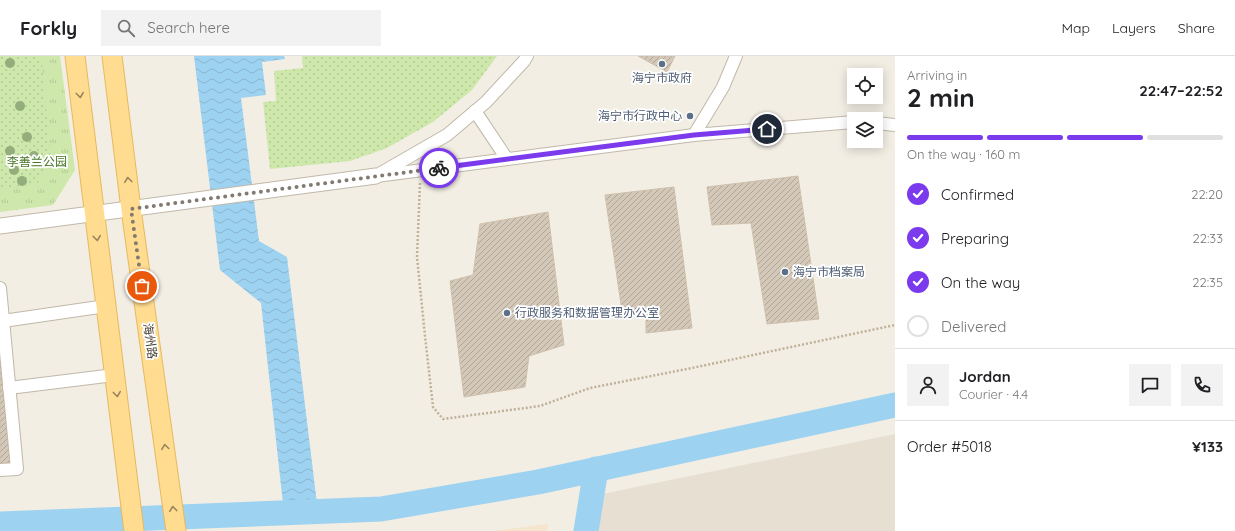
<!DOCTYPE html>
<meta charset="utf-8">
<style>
body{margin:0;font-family:Quicksand,"Noto Sans SC",sans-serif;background:#f2f2f2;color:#202124;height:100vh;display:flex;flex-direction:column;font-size:15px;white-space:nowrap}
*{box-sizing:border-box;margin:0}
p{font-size:13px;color:#757577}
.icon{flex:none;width:22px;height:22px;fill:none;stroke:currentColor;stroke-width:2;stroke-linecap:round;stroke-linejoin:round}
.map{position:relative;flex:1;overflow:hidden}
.drawer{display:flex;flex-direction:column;background:#fff;width:340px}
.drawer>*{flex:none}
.tools{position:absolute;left:847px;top:12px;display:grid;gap:8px}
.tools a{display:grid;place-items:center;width:36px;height:36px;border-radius:0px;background:#fff;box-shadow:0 2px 10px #0003;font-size:20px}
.pin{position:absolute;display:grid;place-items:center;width:34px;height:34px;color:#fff;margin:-17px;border:2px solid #fff;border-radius:50%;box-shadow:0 1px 4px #0007}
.courier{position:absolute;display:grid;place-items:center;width:40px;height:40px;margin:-20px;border:3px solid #7c3aed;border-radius:50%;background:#fff;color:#222;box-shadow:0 1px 5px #0007}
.head em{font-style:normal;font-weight:700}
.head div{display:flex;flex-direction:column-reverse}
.head{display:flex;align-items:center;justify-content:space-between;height:68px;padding:0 12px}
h1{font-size:26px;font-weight:700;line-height:30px}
.bar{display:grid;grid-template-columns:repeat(4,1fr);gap:6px 4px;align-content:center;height:48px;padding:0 12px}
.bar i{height:5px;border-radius:3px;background:#e0e0e0}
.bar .active{background:#7c3aed}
.bar p{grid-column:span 4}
.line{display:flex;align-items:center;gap:10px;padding:0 12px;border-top:1px solid #e0e0e0}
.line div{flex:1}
.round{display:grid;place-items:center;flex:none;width:42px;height:42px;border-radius:0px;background:#f2f2f2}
ol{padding:0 12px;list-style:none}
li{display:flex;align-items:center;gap:12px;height:44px}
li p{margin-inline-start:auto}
li .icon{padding:4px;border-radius:50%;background:#7c3aed;color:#fff;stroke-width:4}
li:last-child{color:#757577}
li i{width:22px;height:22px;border:2px solid #e0e0e0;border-radius:50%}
header{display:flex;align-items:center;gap:24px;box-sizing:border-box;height:56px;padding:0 20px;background:#fff;border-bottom:1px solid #e0e0e0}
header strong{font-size:19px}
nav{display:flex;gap:22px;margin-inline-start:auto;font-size:14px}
.search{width:280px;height:36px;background:#f2f2f2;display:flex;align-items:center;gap:10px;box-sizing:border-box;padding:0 14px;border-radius:0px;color:#757577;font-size:15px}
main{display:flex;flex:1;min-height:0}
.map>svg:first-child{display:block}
</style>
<header>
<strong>Forkly</strong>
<div class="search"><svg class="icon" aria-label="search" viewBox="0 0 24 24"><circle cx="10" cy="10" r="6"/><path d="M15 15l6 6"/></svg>Search here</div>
<nav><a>Map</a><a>Layers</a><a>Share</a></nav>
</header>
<main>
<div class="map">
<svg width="895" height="475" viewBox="0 0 895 475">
<defs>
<pattern id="park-tufts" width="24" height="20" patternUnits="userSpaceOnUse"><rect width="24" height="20" fill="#cee8ab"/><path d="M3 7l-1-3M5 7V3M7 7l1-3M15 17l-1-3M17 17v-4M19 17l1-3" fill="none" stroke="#b2c894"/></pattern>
<pattern id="garden-dots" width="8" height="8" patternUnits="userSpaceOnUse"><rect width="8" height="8" fill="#cee8ab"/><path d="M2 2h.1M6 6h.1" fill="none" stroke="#b2c894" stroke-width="1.8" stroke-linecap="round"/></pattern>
<pattern id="water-waves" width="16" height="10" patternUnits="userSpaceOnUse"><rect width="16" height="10" fill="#9ed2f1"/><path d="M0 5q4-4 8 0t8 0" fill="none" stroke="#89b5cf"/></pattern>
<pattern id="building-hatch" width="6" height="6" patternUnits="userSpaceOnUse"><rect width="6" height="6" fill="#d4c9b9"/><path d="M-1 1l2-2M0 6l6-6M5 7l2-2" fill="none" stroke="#aea497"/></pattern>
</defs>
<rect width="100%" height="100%" fill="#f2eee4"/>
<polygon fill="#e6dfd2" points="895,378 895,475 598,475 602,438"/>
<polygon fill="#f5e4ce" points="548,468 547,475 493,475"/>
<polygon fill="url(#park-tufts)" points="0,0 60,0 75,114 53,149 0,156"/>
<g fill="url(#garden-dots)">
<polygon points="0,0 38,0 42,8 51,105 37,128 0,133"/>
<polygon points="302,0 497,0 472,34 433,66 387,92 350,105 270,113 263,46 276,45 274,15 303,12"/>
</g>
<polygon fill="url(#water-waves)" points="194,0 284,0 285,3 262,6 266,39 241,42 259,185 287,201 318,456 284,457 261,247 220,214"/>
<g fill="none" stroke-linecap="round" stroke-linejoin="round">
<g stroke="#9ed2f1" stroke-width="25">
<polyline points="0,468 381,453 538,426 895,349"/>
<polyline points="586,475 596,413"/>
</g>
</g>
<g fill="url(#building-hatch)" stroke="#cfc0ac">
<polygon points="638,0 675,0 667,16"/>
<polygon points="798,120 819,263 767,268 751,167 712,169 707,131"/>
<polygon points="674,131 692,272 646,277 646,258 623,262 605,139"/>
<polygon points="548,156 564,289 529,300 525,331 464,341 450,225 473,219 480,168"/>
<polygon points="0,232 17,413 0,414"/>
</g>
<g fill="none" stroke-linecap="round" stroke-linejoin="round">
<defs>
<g id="minor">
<polyline points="475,55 507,103"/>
<polyline points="876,67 895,69"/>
<polyline points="694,79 723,31 736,0"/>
<polyline points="381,117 447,79 486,46 524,5 527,0"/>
<polyline points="376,120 694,79 854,66"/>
<polyline points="0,232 17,413 0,414"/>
<polyline points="3,265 106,250"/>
<polyline points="9,332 114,319"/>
</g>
<polyline id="tertiary" points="0,170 376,120"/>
<g id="primary">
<polyline points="75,0 134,475"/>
<polyline points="112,0 131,153 176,475"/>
</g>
</defs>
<use href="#minor" stroke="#c1b8a9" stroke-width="14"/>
<use href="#tertiary" stroke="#c1b8a9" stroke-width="17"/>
<use href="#primary" stroke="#e6b95e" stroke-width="21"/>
<polyline stroke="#c0b097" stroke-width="2.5" stroke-dasharray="2 2" stroke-linecap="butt" points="420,127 417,201 425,280 433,351 443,363 540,350 590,332 692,312 895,269"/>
<use href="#minor" stroke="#fff" stroke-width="12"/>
<use href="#tertiary" stroke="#fff" stroke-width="15"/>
<use href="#primary" stroke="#ffdc90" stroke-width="19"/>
</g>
<g fill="#94ad7c">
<circle cx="10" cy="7" r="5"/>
<circle cx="20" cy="50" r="5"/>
<circle cx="27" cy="81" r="5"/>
<circle cx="10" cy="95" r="5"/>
<circle cx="34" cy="100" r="5"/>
<circle cx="14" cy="114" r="5"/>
<circle cx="22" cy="125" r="5"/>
</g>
<defs><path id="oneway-chevron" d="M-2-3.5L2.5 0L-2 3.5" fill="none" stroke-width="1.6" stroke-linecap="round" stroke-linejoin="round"/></defs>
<g stroke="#98855d">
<use href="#oneway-chevron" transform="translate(80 39) rotate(83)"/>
<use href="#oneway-chevron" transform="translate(128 124) rotate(-97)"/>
<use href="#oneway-chevron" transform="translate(97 182) rotate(83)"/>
<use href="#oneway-chevron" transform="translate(117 338) rotate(83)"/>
<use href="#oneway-chevron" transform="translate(165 391) rotate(-98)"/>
<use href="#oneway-chevron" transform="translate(173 453) rotate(-97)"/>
</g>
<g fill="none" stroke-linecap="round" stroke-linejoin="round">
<polyline stroke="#817b72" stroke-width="4" stroke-dasharray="0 7.2" points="142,230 131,153 439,112"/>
<polyline stroke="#7c3aed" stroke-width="5" points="439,112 694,79 767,73"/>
</g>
<g fill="#5c6f8a" stroke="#fff" stroke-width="1.5">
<circle cx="662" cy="8" r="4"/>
<circle cx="690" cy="60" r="4"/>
<circle cx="785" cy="216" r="4"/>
<circle cx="507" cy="257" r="4"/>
</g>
<g text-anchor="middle" stroke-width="3.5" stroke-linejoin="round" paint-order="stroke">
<g font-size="12" fill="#4e5e75" stroke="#fff" text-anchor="start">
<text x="662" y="26" text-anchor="middle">海宁市政府</text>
<text x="682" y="64" text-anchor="end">海宁市行政中心</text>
<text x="793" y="220">海宁市档案局</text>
<text x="515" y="261">行政服务和数据管理办公室</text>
</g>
<g font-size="12" fill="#477726" stroke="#fff">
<text x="37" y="110">李善兰公园</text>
</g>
<g font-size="12" fill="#443d34" stroke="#fff">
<text transform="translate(150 285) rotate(82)" y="4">海州路</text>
</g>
</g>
</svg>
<div class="tools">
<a><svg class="icon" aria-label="locate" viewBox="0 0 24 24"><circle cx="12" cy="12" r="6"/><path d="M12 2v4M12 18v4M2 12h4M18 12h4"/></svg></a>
<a><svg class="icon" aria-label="layers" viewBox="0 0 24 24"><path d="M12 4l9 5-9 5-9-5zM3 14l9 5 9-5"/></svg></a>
</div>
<div class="pin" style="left:142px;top:230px;background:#ea580c"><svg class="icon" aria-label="bag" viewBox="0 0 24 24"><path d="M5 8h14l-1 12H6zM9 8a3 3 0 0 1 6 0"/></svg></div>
<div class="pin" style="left:767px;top:73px;background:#1f2937"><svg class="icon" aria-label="home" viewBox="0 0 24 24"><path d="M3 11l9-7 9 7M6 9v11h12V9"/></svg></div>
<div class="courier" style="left:439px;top:112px"><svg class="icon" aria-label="bike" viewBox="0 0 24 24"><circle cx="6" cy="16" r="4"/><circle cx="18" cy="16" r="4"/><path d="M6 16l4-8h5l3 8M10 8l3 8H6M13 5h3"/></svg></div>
</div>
<section class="drawer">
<div class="head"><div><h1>2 min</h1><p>Arriving in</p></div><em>22:47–22:52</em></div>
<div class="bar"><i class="active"></i><i class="active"></i><i class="active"></i><i></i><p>On the way · 160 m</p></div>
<ol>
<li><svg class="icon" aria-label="check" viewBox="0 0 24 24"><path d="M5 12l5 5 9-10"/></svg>Confirmed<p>22:20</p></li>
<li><svg class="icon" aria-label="check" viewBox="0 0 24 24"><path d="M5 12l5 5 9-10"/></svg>Preparing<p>22:33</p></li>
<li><svg class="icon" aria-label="check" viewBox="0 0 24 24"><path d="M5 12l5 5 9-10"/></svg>On the way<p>22:35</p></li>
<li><i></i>Delivered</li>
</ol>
<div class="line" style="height:72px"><a class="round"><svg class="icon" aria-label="person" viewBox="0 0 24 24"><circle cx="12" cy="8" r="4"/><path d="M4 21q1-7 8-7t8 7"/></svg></a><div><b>Jordan</b><p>Courier · 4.4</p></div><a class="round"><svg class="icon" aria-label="chat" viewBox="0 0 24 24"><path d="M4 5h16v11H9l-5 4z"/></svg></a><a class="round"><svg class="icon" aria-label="phone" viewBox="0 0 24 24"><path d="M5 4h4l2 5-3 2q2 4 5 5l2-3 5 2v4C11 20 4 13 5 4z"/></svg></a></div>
<div class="line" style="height:52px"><div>Order #5018</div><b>¥133</b></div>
</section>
</main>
